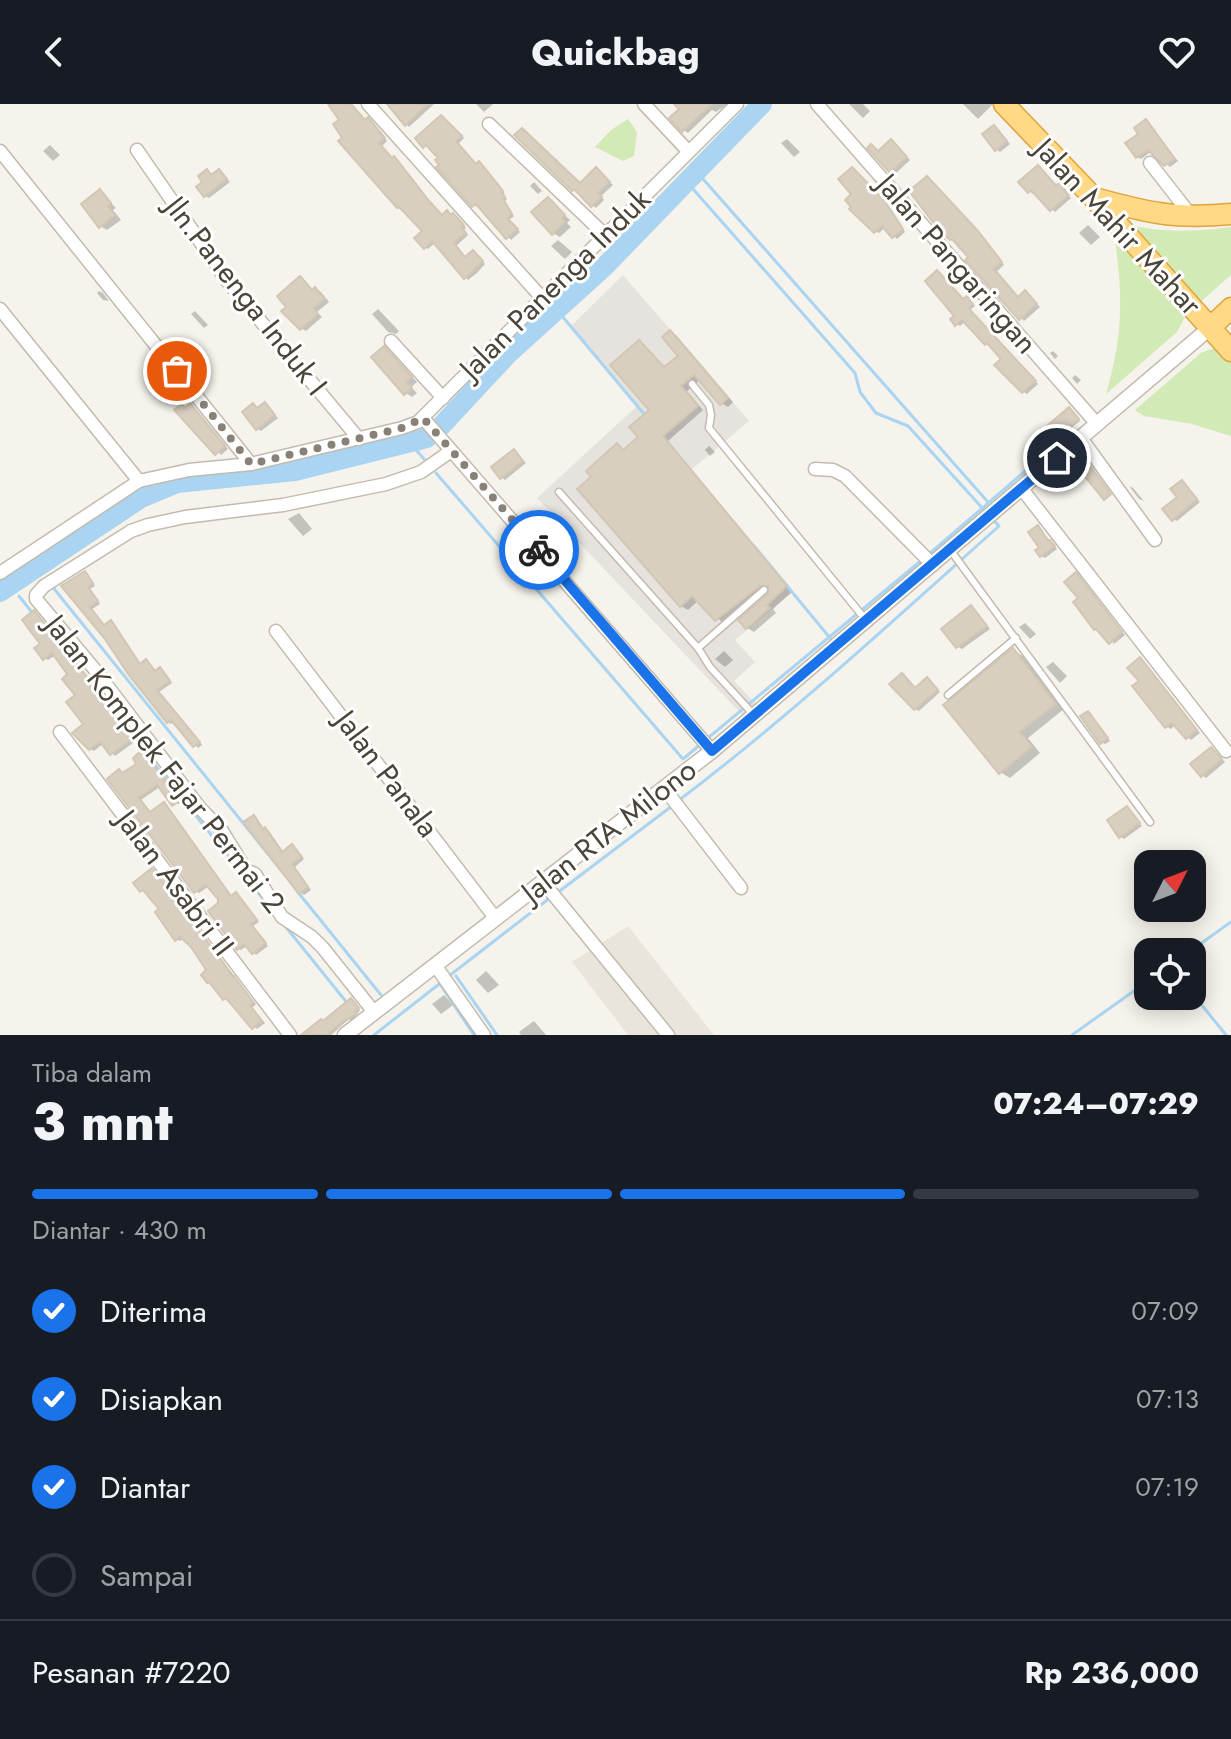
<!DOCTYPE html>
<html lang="id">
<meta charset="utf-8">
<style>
body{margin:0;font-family:Jost,sans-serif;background:#242831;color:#f1f3f6;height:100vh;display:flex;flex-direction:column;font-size:30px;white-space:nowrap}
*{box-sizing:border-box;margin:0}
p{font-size:26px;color:#9ea1a6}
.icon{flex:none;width:44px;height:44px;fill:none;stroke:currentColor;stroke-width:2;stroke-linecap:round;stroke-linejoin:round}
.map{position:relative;height:931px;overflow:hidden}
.drawer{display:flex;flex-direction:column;background:#171b24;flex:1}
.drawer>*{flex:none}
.needle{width:52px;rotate:48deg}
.tools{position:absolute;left:1134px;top:746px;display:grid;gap:16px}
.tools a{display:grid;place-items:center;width:72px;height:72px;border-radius:16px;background:#171b24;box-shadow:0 4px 20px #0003;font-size:40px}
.pin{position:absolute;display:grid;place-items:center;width:68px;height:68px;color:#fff;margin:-34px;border:4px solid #fff;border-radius:50%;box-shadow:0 2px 8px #0007}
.courier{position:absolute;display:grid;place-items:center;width:80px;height:80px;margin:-40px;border:6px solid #1a73e8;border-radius:50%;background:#fff;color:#222;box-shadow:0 2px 10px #0007}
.head em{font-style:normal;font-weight:800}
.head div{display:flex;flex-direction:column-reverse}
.head{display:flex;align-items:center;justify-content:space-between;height:136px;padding:0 32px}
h1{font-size:52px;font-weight:800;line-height:60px}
.bar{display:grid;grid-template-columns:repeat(4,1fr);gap:12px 8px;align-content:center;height:96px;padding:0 32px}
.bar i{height:10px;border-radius:6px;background:#363941}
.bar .selected{background:#1a73e8}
.bar p{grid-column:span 4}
.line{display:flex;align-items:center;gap:20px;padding:0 32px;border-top:2px solid #363941}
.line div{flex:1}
ol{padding:0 32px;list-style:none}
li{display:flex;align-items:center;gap:24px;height:88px}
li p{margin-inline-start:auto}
li .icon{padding:8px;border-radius:50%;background:#1a73e8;color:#fff;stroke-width:4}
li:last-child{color:#9ea1a6}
li i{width:44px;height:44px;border:4px solid #363941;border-radius:50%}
header{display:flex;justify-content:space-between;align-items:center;height:104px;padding:0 32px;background:#171b24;font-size:36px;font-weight:800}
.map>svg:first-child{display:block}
</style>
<header><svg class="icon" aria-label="back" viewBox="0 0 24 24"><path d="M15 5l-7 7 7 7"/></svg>Quickbag<svg class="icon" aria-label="heart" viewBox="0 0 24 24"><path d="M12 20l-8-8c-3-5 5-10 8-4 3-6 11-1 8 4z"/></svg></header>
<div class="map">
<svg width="1231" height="931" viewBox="0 0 1231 931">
<rect width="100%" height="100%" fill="#f6f3ec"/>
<polygon fill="#eae5da" points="628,822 714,931 628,931 572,858"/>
<polygon fill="#e6e2dd" points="623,171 749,317 691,366 792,488 735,536 755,558 734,577 762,606 748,617 537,394 637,302 571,222"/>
<g fill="#d2eab5">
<polygon points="628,15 637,28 634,52 623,57 595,43 611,26"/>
<path d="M1122,119C1157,129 1195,128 1231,123V171L1199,199Z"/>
<path d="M1115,135L1182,206L1184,215L1177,228L1106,290C1123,231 1123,196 1115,135Z"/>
<polygon points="1211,245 1219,245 1231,258 1231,332 1192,320 1144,312 1135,306 1201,249"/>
</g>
<g fill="#0003">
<polygon points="331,0 342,0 366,18 371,18 387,37 382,42 433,102 443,113 457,113 466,124 464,126 468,131 456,142 467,155 477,151 485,160 477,169 468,176 436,138 428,145 425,143 424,127 398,103 345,34 342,16"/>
<polygon points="388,0 434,0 409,23"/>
<polygon points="476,0 493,0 484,8"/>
<polygon points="677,0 727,0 716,8 712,6 688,29 684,26 681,5"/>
<polygon points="849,0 863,0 870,7 863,14"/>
<polygon points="963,0 993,0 978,15"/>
<polygon points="445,15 464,34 458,40 477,62 483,62 505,90 503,91 507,95 505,97 514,112 509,116 520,128 511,136 480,101 477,103 474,101 430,42 424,42"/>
<polygon points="1146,18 1178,57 1170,63 1152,47 1141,55 1137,53"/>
<polygon points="994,23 1010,40 1000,48 996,45"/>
<polygon points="517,31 581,81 600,68 613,81 601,92 604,96 596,104 592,101"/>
<polygon points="787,35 800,48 794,53 781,39"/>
<polygon points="892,37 910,56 895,70 872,42 879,48"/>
<polygon points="50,41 60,51 53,57 43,47"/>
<polygon points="1038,63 1071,94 1055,108 1036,87 1033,90 1029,87"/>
<polygon points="853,65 887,100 905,128 897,135 885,123 879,129 875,127 854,91"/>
<polygon points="219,67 230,78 209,94 206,92 207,68 213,72"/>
<polygon points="928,74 982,132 1004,161 996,168 1019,194 1026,189 1040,203 1024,217 971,153"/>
<polygon points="534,78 542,87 538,90 530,82"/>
<polygon points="100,88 116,104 113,106 121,116 107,126 100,122"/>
<polygon points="548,95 570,116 567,119 571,123 560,133 553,129"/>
<polygon points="1088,121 1100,133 1091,141 1079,129"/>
<polygon points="558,136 572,148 565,155 551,142"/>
<polygon points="938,168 964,197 970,197 975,202 971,205 974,211 1038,280 1027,290 1016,283 1003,255 966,217 960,222 957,220 957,212"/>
<polygon points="300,174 314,187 321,188 329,198 317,208 322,213 306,227 301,224"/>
<polygon points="99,187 103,189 109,197 103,196 97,189"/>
<polygon points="378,205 399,227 396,230 388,228 372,210"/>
<polygon points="195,207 208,221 204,224 191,210"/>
<polygon points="670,228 677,232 733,298 728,303 721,299 701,275 687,287 703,306 668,337 793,487 773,505 776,509 754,528 747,524 770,491 772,484 724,520 699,496 688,506 681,502 594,373 617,341 625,346 641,333 652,306 639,238 666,264 681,252"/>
<polygon points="384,244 417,278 411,283 417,289 412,293 406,289"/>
<polygon points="1053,247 1058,252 1055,255 1050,249"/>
<polygon points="1075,271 1081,276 1077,280 1072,274"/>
<polygon points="265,300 278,314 261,327 257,325 254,301 259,304"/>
<polygon points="191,301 228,345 221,351 182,302 187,305"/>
<polygon points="1072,307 1080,317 1061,332 1059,330"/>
<polygon points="709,342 715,348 710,352 705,346"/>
<polygon points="514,347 526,359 505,376 501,373"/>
<polygon points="1182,378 1200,398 1177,417 1173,415"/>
<polygon points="1129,382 1133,384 1144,397 1139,395"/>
<polygon points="299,409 312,425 303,432 288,415"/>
<polygon points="1038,423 1057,445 1045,454 1041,452"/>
<polygon points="85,469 95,482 90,485 100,500 92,505 105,522 111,518 114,520 141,561 146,558 156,568 160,565 164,567 172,579 159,588 202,641 198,644 175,617 171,620 168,618 64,482"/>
<polygon points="1080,473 1125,531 1114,540 1081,494"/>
<polygon points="975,506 990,525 962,545 958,543"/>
<polygon points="37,511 137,636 115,652 104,639 94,647 90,645 78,591 70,570 56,551 48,556 45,554"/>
<polygon points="1025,519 1036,530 1030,535 1019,523"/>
<polygon points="724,547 733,556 725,563 715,555"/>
<polygon points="1013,547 1023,552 1064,605 1028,634 1040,649 1010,674 1000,668"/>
<polygon points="1140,555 1200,629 1191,636 1176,620 1171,625 1167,623 1142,577"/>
<polygon points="1053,558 1067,572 1060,579 1046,563"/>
<polygon points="903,571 916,585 927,575 940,588 919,607 915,605"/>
<polygon points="1089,609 1110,637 1105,640 1101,638"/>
<polygon points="1212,645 1225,658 1206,674 1202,671"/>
<polygon points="144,648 174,685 172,687 180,700 174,700 161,682 141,696 151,710 164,701 167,703 232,794 239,793 259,818 253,822 268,842 256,851 247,842 241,846 238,845 220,794 209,782 199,789 196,787 122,669 139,660"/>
<polygon points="1127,704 1142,722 1124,735 1120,732"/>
<polygon points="254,714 264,726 269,727 284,749 292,743 304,755 295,763 311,786 304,791 300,788"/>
<polygon points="155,769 256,900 252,904 265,919 257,925 224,894 192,842 184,834 180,837 176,835 162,805 142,786"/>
<polygon points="486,867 499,881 488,889 476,876"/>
<polygon points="444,891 453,901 441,910 432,900"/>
<polygon points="352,896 360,906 352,917 349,915 331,931 306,931"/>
<polygon points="534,917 546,931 521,931 519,928"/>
</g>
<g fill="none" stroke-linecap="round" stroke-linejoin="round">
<g stroke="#a9d4f2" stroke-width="3">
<polyline points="696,67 987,397"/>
<polyline points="686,77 855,269 860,288 876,309 908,322 985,407"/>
<polyline points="557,206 644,310"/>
<polyline points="442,321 513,238 647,114 756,0"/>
<polyline points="410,339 424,355"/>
<polyline points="436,369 683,655 702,639"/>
<polyline points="754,442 830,534"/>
<polyline points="929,450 1059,338"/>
<polyline points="51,481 285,771"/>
<polyline points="19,492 34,511"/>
<polyline points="132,632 237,763"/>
<polyline points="708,634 923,455"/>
<path d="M678,697C790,612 894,516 999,422L992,415"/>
<polyline points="242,769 265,797"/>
<polyline points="297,787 381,891"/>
<polyline points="557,789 672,702"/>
<polyline points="285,822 348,900"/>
<polyline points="1189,848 1231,818"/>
<polyline points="449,872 551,793"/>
<polyline points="456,872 497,931"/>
<polyline points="440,880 474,931"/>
<polyline points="1192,889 1226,931"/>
<polyline points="374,931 443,877"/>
<polyline points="1072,931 1148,877"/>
</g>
<polyline stroke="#a9d4f2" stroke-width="20" points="0,488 141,394 177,379 295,367 427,334 442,321 509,249 605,162 762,0"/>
</g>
<g fill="#d8cfc1" stroke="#d3c7b4" stroke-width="2">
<polygon points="328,0 351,0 365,16 368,13 385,34 379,39 392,54 394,52 430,98 442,111 447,106 451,111 453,109 464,121 461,123 466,129 454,139 465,153 473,146 483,157 467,173 464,175 432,137 424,145 414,134 422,127 399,103 397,104 338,37 342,34 333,20 339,16"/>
<polygon points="387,0 428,0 405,22"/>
<polygon points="674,0 712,0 682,28 669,14 679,5"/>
<polygon points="441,11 462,32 456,37 467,50 476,60 479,57 503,87 501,88 505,93 503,95 512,110 507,114 518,125 506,135 476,100 472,103 436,63 439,61 435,56 438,54 426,41 423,44 415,34"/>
<polygon points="1146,15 1175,55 1164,62 1148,46 1136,54 1125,39 1138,30 1134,24"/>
<polygon points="994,21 1007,37 995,47 982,30"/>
<polygon points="522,24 580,79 596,63 610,78 598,89 602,93 591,103 574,85 572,87 514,31"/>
<polygon points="891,35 907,53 890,69 867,44 871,40 878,47"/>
<polygon points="1038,61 1056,82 1059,79 1069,91 1050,107 1031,86 1028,89 1018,78"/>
<polygon points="852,63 884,96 903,125 892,134 882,122 874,129 849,105 851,103 845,96 851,90 838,75"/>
<polygon points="207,65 211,71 219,65 227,75 204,93 196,83 202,78 198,72"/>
<polygon points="927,72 978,127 1002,158 994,165 1018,193 1025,186 1037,200 1019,216 965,156 968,153 952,135 950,136 939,126 909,87"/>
<polygon points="100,85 111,99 108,102 115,111 99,124 81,100"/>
<polygon points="548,93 565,111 562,114 565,118 552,131 531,108"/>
<polygon points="937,166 963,195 967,192 973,200 969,203 971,207 1036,277 1022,289 994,261 1001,255 987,239 985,241 962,216 955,222 950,215 954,212 925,177"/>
<polygon points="300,172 312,186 315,183 325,195 314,204 318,210 300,226 281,207 286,203 277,192"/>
<polygon points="670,226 728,294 720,301 694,271 681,282 698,302 663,332 787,482 767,501 770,504 746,525 738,516 768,490 768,482 760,482 715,517 692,492 680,503 577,385 591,373 586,367 617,339 623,346 638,333 629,323 649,306 610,261 639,236 664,263 678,252 662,233"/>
<polygon points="384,242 412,273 406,278 412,284 404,291 371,253"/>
<polygon points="265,298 275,311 256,326 242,308 253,299 257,304"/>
<polygon points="190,299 225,342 215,351 174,306 182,300 185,304"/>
<polygon points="1069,303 1079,315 1058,332 1048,321"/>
<polygon points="514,345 523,357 500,375 491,363"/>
<polygon points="1091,363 1111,390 1104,396 1083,370"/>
<polygon points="1182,376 1197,395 1172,417 1162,405 1177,393 1170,385"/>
<polygon points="1038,421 1048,437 1050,436 1055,442 1040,453 1035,446 1039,444 1028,428"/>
<polygon points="85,467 93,479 88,483 98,497 90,503 104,521 111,516 140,560 146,555 155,567 160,563 170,577 157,586 200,638 193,643 171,616 167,619 128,570 105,535 61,482"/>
<polygon points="1076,468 1122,528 1109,540 1096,525 1094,526 1073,498 1078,494 1064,478"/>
<polygon points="971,501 987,522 956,544 941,525"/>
<polygon points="34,506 135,633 110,651 100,638 89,646 72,629 83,620 66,598 75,591 62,575 67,570 52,549 43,556 34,544 40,540 22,516"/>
<polygon points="1013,544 1056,600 1020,628 1032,643 999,670 943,601"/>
<polygon points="1140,553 1197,626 1186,635 1172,619 1165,624 1132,582 1139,577 1127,564"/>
<polygon points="902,569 915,584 927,573 938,586 914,606 889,580"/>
<polygon points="1088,607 1108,634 1100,640 1080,612"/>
<polygon points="1211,643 1222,655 1201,673 1190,660"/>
<polygon points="143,645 165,677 167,675 172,682 170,684 178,698 172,702 157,681 139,694 150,708 164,698 231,792 236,788 257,816 251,820 266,839 252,850 244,840 237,846 208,807 218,799 218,795 206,781 194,789 107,675 119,665 122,669 136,660 133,654"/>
<polygon points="1127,702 1140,719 1119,734 1107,716"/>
<polygon points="254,711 263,725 265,723 282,748 292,740 302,753 292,760 308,783 299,790 243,718"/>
<polygon points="152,764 223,858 232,873 234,872 253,898 250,901 262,917 252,925 226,894 223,896 209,878 207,879 201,871 206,866 191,843 180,833 175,837 155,808 159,805 143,786 140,788 133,779"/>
<polygon points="351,894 359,904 355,907 357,909 347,916 346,915 327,931 301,931 321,915 323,917"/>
</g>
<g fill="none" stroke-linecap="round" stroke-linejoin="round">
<defs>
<g id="service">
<polyline points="692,280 709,301 711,311 709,324 865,515"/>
<polyline points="559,388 698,544"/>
<polyline points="951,447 1150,718"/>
<polyline points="948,591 1016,534"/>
<polyline points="754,611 710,563 698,544 764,486"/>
</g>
<g id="minor">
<polyline points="368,0 542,194"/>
<polyline points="644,0 688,47"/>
<polyline points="817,0 1097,320"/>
<polyline points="489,20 605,131"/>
<polyline points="137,46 228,178 359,335"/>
<polyline points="0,47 251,360"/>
<polyline points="1150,59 1193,114"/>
<polyline points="0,205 139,377"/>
<polyline points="391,237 443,294"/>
<polyline points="423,314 712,647"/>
<polyline points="1081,334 1155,436"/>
<polyline points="815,365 833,366 845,372 933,461"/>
<polyline points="1022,385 1226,647"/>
<polyline points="0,469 139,377 189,366 251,360 402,324 418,318 737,0"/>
<polyline points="276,527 496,815"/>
<polyline points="60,628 290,931"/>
<polyline points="664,684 741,784"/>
<polyline points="543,778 668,931"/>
<polyline points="435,861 484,931"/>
<polyline points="374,908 323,844 312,833 282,813 255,770 246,766 222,727 200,704 96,567 36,495 36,491 44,482 131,427 148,421 185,413 283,401 386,380 421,368 451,347"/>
</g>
<polyline id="tertiary" points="345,931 712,647 1211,223"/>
<g id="trunk">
<polyline points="1004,0 1094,94 1231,247"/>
<path d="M1094,94C1149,109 1174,115 1231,110"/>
<polyline points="1211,223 1231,204"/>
</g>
</defs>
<use href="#service" stroke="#c2bbae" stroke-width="9"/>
<use href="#minor" stroke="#c2bbae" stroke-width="15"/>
<use href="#tertiary" stroke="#c2bbae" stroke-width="17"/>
<use href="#trunk" stroke="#e0a43c" stroke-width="23"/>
<use href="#service" stroke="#fff" stroke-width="6"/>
<use href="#minor" stroke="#fff" stroke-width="12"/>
<use href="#tertiary" stroke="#fff" stroke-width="14"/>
<use href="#trunk" stroke="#ffd985" stroke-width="20"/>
</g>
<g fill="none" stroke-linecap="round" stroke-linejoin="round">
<polyline stroke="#878178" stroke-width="8" stroke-dasharray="0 14.4" points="177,267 251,360 402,324 423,314 539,446"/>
<polyline stroke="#1a73e8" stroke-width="10" points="539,446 712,647 1057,354"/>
</g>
<g text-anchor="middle" stroke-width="6" stroke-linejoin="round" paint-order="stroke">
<g font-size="30" fill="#4b4439" stroke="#fff">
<text transform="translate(1118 123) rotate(47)" y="10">Jalan Mahir Mahar</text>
<text transform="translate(957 160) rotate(49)" y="10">Jalan Pangaringan</text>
<text transform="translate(555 180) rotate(-45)" y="10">Jalan Panenga Induk</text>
<text transform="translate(246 192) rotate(52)" y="10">Jln.Panenga Induk I</text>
<text transform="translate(165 660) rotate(52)" y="10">Jalan Komplek Fajar Permai 2</text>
<text transform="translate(387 670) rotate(53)" y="10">Jalan Panala</text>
<text transform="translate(609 727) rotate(-38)" y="10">Jalan RTA Milono</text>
<text transform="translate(175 779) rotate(53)" y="10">Jalan Asabri II</text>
</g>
</g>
</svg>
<div class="tools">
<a><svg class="needle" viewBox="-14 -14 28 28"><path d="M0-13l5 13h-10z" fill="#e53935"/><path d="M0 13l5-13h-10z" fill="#9ea1a6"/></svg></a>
<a><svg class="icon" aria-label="locate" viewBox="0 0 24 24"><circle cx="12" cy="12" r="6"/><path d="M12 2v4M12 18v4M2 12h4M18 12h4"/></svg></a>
</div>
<div class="pin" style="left:177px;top:267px;background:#ea580c"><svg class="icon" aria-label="bag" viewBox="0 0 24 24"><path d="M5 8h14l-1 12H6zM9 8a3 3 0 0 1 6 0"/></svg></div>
<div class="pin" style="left:1057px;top:354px;background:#1f2937"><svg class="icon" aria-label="home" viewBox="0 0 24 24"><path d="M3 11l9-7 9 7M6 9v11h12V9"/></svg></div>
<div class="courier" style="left:539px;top:446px"><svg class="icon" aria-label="bike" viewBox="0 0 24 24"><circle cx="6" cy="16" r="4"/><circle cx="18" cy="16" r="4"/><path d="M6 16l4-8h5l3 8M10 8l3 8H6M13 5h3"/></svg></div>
</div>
<section class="drawer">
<div class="head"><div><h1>3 mnt</h1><p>Tiba dalam</p></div><em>07:24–07:29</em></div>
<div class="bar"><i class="selected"></i><i class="selected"></i><i class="selected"></i><i></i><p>Diantar · 430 m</p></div>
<ol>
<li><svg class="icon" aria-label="check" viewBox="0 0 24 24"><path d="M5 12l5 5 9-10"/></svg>Diterima<p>07:09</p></li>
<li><svg class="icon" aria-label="check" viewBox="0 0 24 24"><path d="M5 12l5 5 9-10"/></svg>Disiapkan<p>07:13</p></li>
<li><svg class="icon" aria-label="check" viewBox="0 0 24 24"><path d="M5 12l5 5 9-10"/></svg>Diantar<p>07:19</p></li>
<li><i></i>Sampai</li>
</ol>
<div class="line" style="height:104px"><div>Pesanan #7220</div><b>Rp 236,000</b></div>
</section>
